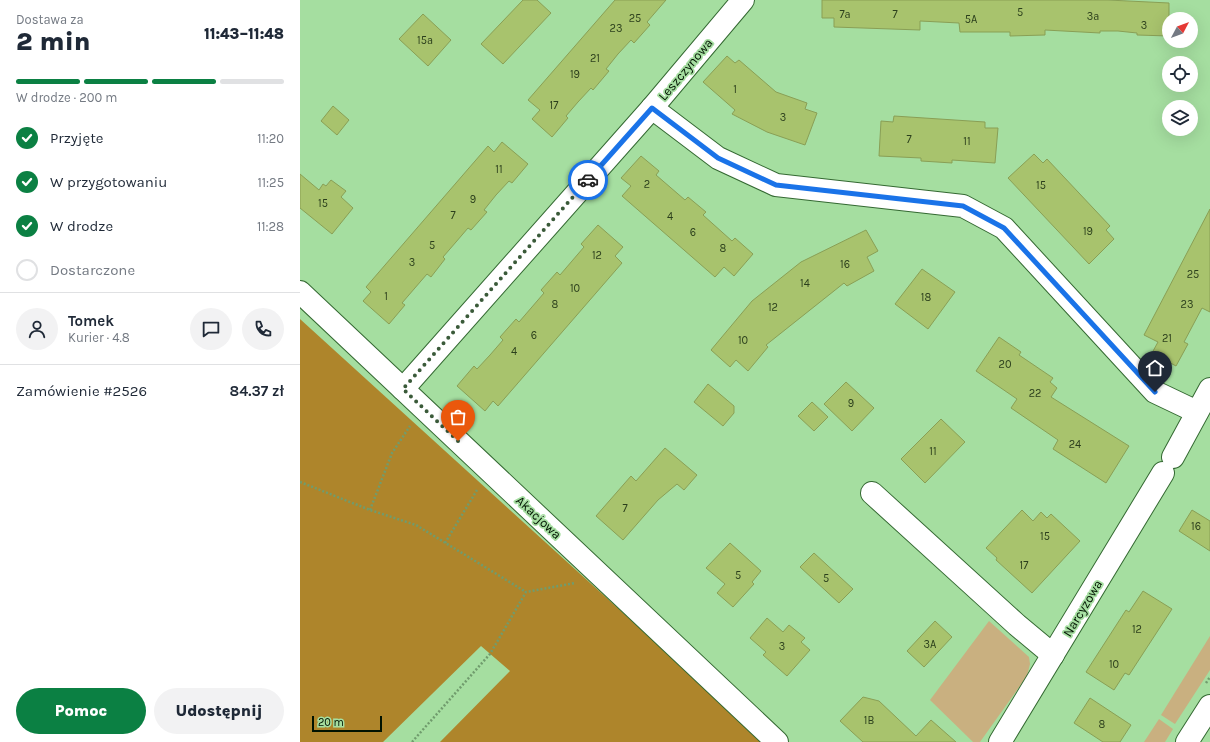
<!DOCTYPE html>
<html lang="pl">
<meta charset="utf-8">
<style>
body{margin:0;font-family:Karla,sans-serif;background:#f2f2f3;color:#1f2937;height:100vh;display:flex;flex-direction:column;font-size:15px;white-space:nowrap}
*{box-sizing:border-box;margin:0}
p{font-size:13px;color:#747a83}
.icon{flex:none;width:22px;height:22px;fill:none;stroke:currentColor;stroke-width:2;stroke-linecap:round;stroke-linejoin:round}
.map{position:relative;flex:1;overflow:hidden}
.details{display:flex;flex-direction:column;background:#fff;width:300px}
.details>*{flex:none}
.needle{width:26px;rotate:49deg}
.controls{position:absolute;left:862px;top:12px;display:grid;gap:8px}
.controls a{display:grid;place-items:center;width:36px;height:36px;border-radius:50%;background:#fff;box-shadow:0 4px 16px #0002;font-size:20px}
.scale{position:absolute;left:12px;bottom:10px;width:70px;box-sizing:border-box;padding-left:4px;border:2px solid #011301;border-top:0;font-size:11px;line-height:14px;white-space:nowrap;color:#011301;-webkit-text-stroke:3px #a5dea0;paint-order:stroke}
.pin{position:absolute;display:grid;place-items:center;width:34px;height:34px;color:#fff;margin:-41px -17px;border-radius:50% 50% 50% 0;rotate:-45deg;box-shadow:0 0 4px #0007}
.pin .icon{rotate:45deg}
.courier{position:absolute;display:grid;place-items:center;width:40px;height:40px;margin:-20px;border:3px solid #1a73e8;border-radius:50%;background:#fff;color:#222;box-shadow:0 1px 5px #0007}
.overview em{font-style:normal;font-weight:800}
.overview div{display:flex;flex-direction:column-reverse}
.overview{display:flex;align-items:center;justify-content:space-between;height:68px;padding:0 16px}
h1{font-size:26px;font-weight:800;line-height:30px}
.bar{display:grid;grid-template-columns:repeat(4,1fr);gap:6px 4px;align-content:center;height:48px;padding:0 16px}
.bar i{height:5px;border-radius:3px;background:#e0e1e3}
.bar .on{background:#0b8043}
.bar p{grid-column:span 4}
.line{display:flex;align-items:center;gap:10px;padding:0 16px;border-top:1px solid #e0e1e3}
.line div{flex:1}
.round{display:grid;place-items:center;flex:none;width:42px;height:42px;border-radius:21px;background:#f2f2f3}
ol{padding:0 16px;list-style:none}
li{display:flex;align-items:center;gap:12px;height:44px}
li p{margin-inline-start:auto}
li .icon{padding:4px;border-radius:50%;background:#0b8043;color:#fff;stroke-width:4}
li:last-child{color:#747a83}
li i{width:22px;height:22px;border:2px solid #e0e1e3;border-radius:50%}
.action{display:flex;gap:8px;margin-top:auto;padding:8px 16px}
.action a{flex:1;height:46px;border-radius:24px;background:#0b8043;color:#fff;font-size:16px;font-weight:800;line-height:46px;text-align:center}
.action a+a{background:#f2f2f3;color:#1f2937}
main{display:flex;flex:1;min-height:0}
.map>svg:first-child{display:block}
</style>
<main>
<section class="details">
<div class="overview"><div><h1>2 min</h1><p>Dostawa za</p></div><em>11:43–11:48</em></div>
<div class="bar"><i class="on"></i><i class="on"></i><i class="on"></i><i></i><p>W drodze · 200 m</p></div>
<ol>
<li><svg class="icon" aria-label="check" viewBox="0 0 24 24"><path d="M5 12l5 5 9-10"/></svg>Przyjęte<p>11:20</p></li>
<li><svg class="icon" aria-label="check" viewBox="0 0 24 24"><path d="M5 12l5 5 9-10"/></svg>W przygotowaniu<p>11:25</p></li>
<li><svg class="icon" aria-label="check" viewBox="0 0 24 24"><path d="M5 12l5 5 9-10"/></svg>W drodze<p>11:28</p></li>
<li><i></i>Dostarczone</li>
</ol>
<div class="line" style="height:72px"><a class="round"><svg class="icon" aria-label="person" viewBox="0 0 24 24"><circle cx="12" cy="8" r="4"/><path d="M4 21q1-7 8-7t8 7"/></svg></a><div><b>Tomek</b><p>Kurier · 4.8</p></div><a class="round"><svg class="icon" aria-label="chat" viewBox="0 0 24 24"><path d="M4 5h16v11H9l-5 4z"/></svg></a><a class="round"><svg class="icon" aria-label="phone" viewBox="0 0 24 24"><path d="M5 4h4l2 5-3 2q2 4 5 5l2-3 5 2v4C11 20 4 13 5 4z"/></svg></a></div>
<div class="line" style="height:52px"><div>Zamówienie #2526</div><b>84.37 zł</b></div>
<div class="action"><a>Pomoc</a><a>Udostępnij</a></div>
</section>
<div class="map">
<svg width="910" height="742" viewBox="0 0 910 742">
<rect width="100%" height="100%" fill="#a5dea0"/>
<g fill="#c9b080">
<polygon points="689,621 729,657 730,664 727,676 680,742 673,742 630,700"/>
<polygon points="910,636 910,670 875,724 861,715"/>
<polygon points="859,719 873,729 865,742 844,742"/>
</g>
<polygon fill="#ae852b" points="0,319 465,742 140,742 210,671 181,646 83,742 0,742"/>
<g fill="#a8c36d" stroke="#899f55">
<polygon points="223,0 237,0 251,13 203,64 181,44"/>
<polygon points="315,0 366,0 347,22 350,25 334,43 331,40 318,54 306,69 309,71 293,90 291,88 278,102 266,116 268,118 252,137 232,119 240,110 228,100"/>
<polygon points="522,0 808,0 869,3 869,36 837,35 837,33 818,31 800,31 800,33 745,30 745,35 710,36 710,32 660,32 659,23 620,21 620,30 534,27 534,18 522,18"/>
<polygon points="123,14 151,40 128,66 99,39"/>
<polygon points="427,56 435,63 439,60 476,92 507,103 505,109 517,113 505,145 467,132 432,114 435,110 403,82"/>
<polygon points="33,106 49,120 37,135 21,121"/>
<polygon points="594,116 685,122 685,128 698,128 695,163 652,160 652,163 637,162 621,161 621,158 579,156 581,121 593,122"/>
<polygon points="202,142 228,164 212,183 209,181 196,195 184,210 187,212 171,230 168,228 156,242 143,257 145,259 131,277 127,274 102,303 105,305 89,324 63,301 71,292 66,287 188,146 194,152"/>
<polygon points="734,154 743,163 747,159 810,226 806,230 814,239 789,264 708,178"/>
<polygon points="341,156 359,171 356,175 385,200 388,197 406,212 403,215 432,241 435,238 453,254 434,276 424,267 415,277 322,196 331,186 321,178"/>
<polygon points="0,174 19,190 23,184 26,186 31,180 46,191 41,197 53,208 32,234 0,208"/>
<polygon points="910,209 910,312 902,308 884,342 888,344 876,366 852,353 858,342 844,335"/>
<polygon points="298,225 323,247 315,256 322,263 198,406 193,401 185,411 157,386 174,366 177,369 190,355 203,340 200,337 216,319 219,322 244,293 241,290 257,272 260,275 284,247 281,244"/>
<polygon points="566,230 578,251 567,257 574,271 547,286 544,283 466,345 468,347 448,371 436,360 430,367 411,350 452,301 501,262"/>
<polygon points="622,269 655,292 628,329 595,304"/>
<polygon points="699,337 721,352 719,355 753,378 750,382 757,388 751,397 829,446 806,483 753,449 758,440 711,408 717,399 676,371"/>
<polygon points="546,382 574,408 552,431 524,404"/>
<polygon points="408,384 434,406 434,413 423,426 394,402"/>
<polygon points="512,402 528,417 514,431 498,416"/>
<polygon points="641,419 665,442 625,483 601,459"/>
<polygon points="365,448 397,475 384,490 377,484 358,500 323,540 296,516 331,476 336,481"/>
<polygon points="722,510 733,521 741,512 747,518 751,514 780,541 732,593 696,560 697,558 686,548"/>
<polygon points="892,510 910,521 910,551 879,531"/>
<polygon points="430,543 461,571 452,582 454,584 433,607 417,593 425,584 406,568"/>
<polygon points="514,553 553,589 539,603 500,567"/>
<polygon points="843,591 872,609 829,675 825,673 814,690 786,672 826,610 829,612"/>
<polygon points="467,618 483,632 489,625 505,638 501,642 510,650 487,676 463,655 466,652 450,638"/>
<polygon points="635,621 652,637 624,667 607,651"/>
<polygon points="563,697 579,701 616,736 631,720 656,742 563,742 540,721"/>
<polygon points="790,698 831,725 820,742 803,742 774,723"/>
</g>
<g fill="none" stroke-linecap="round" stroke-linejoin="round">
<defs>
<g id="minor">
<polyline points="352,108 418,158 476,185 663,206 704,228 855,392 897,412"/>
<polyline points="0,292 477,742"/>
<polyline points="103,389 352,108 443,0"/>
<polyline points="873,457 910,389"/>
<polyline points="572,493 717,625 753,655"/>
<polyline points="700,742 863,473"/>
<polyline points="887,742 910,706"/>
</g>
</defs>
<use href="#minor" stroke="#346932" stroke-width="24"/>
<g stroke="#709c6d" stroke-width="2.5" stroke-dasharray="2 2" stroke-linecap="butt">
<polyline points="0,482 70,510 116,525 226,592"/>
<polyline points="70,510 92,453 110,426"/>
<polyline points="145,543 177,490"/>
<polyline points="906,683 910,677"/>
<polyline points="112,742 190,654 226,592 275,583"/>
</g>
<use href="#minor" stroke="#fff" stroke-width="22"/>
</g>
<g fill="none" stroke-linecap="round" stroke-linejoin="round">
<polyline stroke="#3a5a39" stroke-width="4" stroke-dasharray="0 7.2" points="158,441 103,389 288,180"/>
<polyline stroke="#1a73e8" stroke-width="5" points="288,180 352,108 418,158 476,185 663,206 704,228 855,392"/>
</g>
<g text-anchor="middle" stroke-width="3.5" stroke-linejoin="round" paint-order="stroke">
<g font-size="11" fill="#2b3f1c">
<text x="720" y="16">5</text>
<text x="545" y="18">7a</text>
<text x="595" y="18">7</text>
<text x="793" y="20">3a</text>
<text x="335" y="22">25</text>
<text x="671" y="23">5A</text>
<text x="844" y="29">3</text>
<text x="316" y="32">23</text>
<text x="125" y="44">15a</text>
<text x="295" y="62">21</text>
<text x="275" y="78">19</text>
<text x="435" y="93">1</text>
<text x="254" y="109">17</text>
<text x="483" y="121">3</text>
<text x="609" y="143">7</text>
<text x="667" y="145">11</text>
<text x="199" y="173">11</text>
<text x="347" y="188">2</text>
<text x="741" y="189">15</text>
<text x="173" y="203">9</text>
<text x="23" y="207">15</text>
<text x="153" y="219">7</text>
<text x="370" y="220">4</text>
<text x="788" y="235">19</text>
<text x="393" y="236">6</text>
<text x="132" y="249">5</text>
<text x="423" y="252">8</text>
<text x="297" y="259">12</text>
<text x="112" y="266">3</text>
<text x="545" y="268">16</text>
<text x="893" y="278">25</text>
<text x="505" y="287">14</text>
<text x="275" y="292">10</text>
<text x="86" y="300">1</text>
<text x="626" y="301">18</text>
<text x="255" y="308">8</text>
<text x="887" y="308">23</text>
<text x="473" y="311">12</text>
<text x="234" y="339">6</text>
<text x="867" y="342">21</text>
<text x="443" y="344">10</text>
<text x="214" y="355">4</text>
<text x="705" y="368">20</text>
<text x="735" y="397">22</text>
<text x="551" y="407">9</text>
<text x="775" y="448">24</text>
<text x="633" y="455">11</text>
<text x="325" y="512">7</text>
<text x="896" y="530">16</text>
<text x="745" y="540">15</text>
<text x="724" y="569">17</text>
<text x="438" y="579">5</text>
<text x="526" y="582">5</text>
<text x="837" y="633">12</text>
<text x="630" y="648">3A</text>
<text x="482" y="650">3</text>
<text x="814" y="668">10</text>
<text x="569" y="724">1B</text>
<text x="802" y="728">8</text>
</g>
<g font-size="13" fill="#011301" stroke="#a5dea0">
<text transform="translate(385 69) rotate(-50)" y="5">Leszczynowa</text>
<text transform="translate(239 517) rotate(43)" y="5">Akacjowa</text>
<text transform="translate(782 608) rotate(-59)" y="5">Narcyzowa</text>
</g>
</g>
</svg>
<div class="controls">
<a><svg class="needle" viewBox="-14 -14 28 28"><path d="M0-13l5 13h-10z" fill="#e53935"/><path d="M0 13l5-13h-10z" fill="#747a83"/></svg></a>
<a><svg class="icon" aria-label="locate" viewBox="0 0 24 24"><circle cx="12" cy="12" r="6"/><path d="M12 2v4M12 18v4M2 12h4M18 12h4"/></svg></a>
<a><svg class="icon" aria-label="layers" viewBox="0 0 24 24"><path d="M12 4l9 5-9 5-9-5zM3 14l9 5 9-5"/></svg></a>
</div>
<div class="scale">20 m</div>
<div class="pin" style="left:158px;top:441px;background:#ea580c"><svg class="icon" aria-label="bag" viewBox="0 0 24 24"><path d="M5 8h14l-1 12H6zM9 8a3 3 0 0 1 6 0"/></svg></div>
<div class="pin" style="left:855px;top:392px;background:#1f2937"><svg class="icon" aria-label="home" viewBox="0 0 24 24"><path d="M3 11l9-7 9 7M6 9v11h12V9"/></svg></div>
<div class="courier" style="left:288px;top:180px"><svg class="icon" aria-label="car" viewBox="0 0 24 24"><path d="M5 17H2v-5l4-1 3-4h7l3 4 3 1v5h-3M9 17h6M6 11h13"/><circle cx="7" cy="17" r="2"/><circle cx="17" cy="17" r="2"/></svg></div>
</div>
</main>
